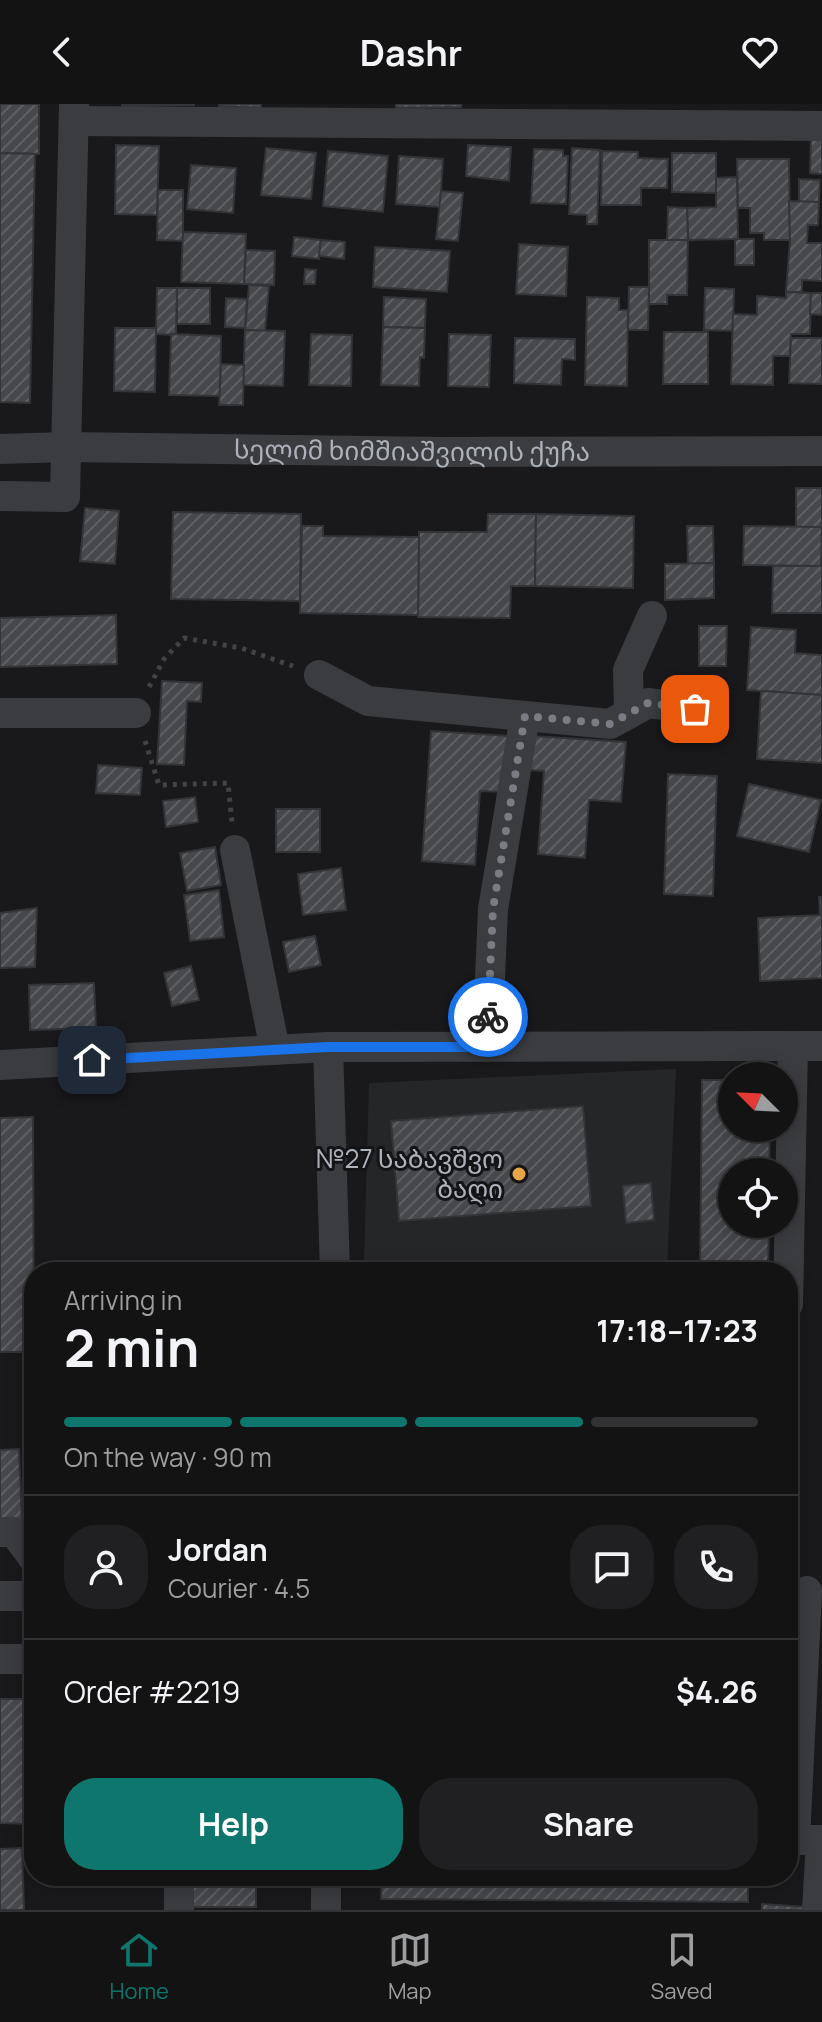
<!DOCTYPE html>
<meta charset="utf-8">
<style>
body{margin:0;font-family:Manrope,"Noto Sans Georgian",sans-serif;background:#202022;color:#f1f3f6;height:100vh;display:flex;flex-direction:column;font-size:30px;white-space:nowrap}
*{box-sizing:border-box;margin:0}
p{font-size:26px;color:#9d9ea0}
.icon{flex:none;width:44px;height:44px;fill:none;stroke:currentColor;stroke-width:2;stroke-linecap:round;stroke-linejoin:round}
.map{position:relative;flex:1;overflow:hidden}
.panel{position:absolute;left:24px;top:1158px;width:774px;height:624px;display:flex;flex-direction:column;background:#131314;border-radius:32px;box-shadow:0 4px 20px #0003,0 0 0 2px #323234}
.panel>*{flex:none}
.needle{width:52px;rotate:294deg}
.buttons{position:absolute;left:718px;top:958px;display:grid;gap:16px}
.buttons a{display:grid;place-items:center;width:80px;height:80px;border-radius:50%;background:#131314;box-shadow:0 4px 20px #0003,0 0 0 2px #323234;font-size:40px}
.pin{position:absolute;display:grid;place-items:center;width:68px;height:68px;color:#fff;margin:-34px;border-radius:16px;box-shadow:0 4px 12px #0006}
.courier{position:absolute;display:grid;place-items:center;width:80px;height:80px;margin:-40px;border:6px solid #1a73e8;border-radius:50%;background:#fff;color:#222;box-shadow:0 2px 10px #0007}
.summary em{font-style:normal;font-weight:700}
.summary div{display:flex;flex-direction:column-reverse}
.summary{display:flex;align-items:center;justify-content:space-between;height:136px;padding:0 40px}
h1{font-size:52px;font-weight:700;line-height:60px}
.bar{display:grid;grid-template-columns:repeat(4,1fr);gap:12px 8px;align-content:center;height:96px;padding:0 40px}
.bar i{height:10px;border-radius:6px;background:#323234}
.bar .active{background:#0f766e}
.bar p{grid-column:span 4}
.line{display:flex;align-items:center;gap:20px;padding:0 40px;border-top:2px solid #323234}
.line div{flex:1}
.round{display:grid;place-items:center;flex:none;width:84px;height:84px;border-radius:32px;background:#202022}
.button{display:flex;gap:16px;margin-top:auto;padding:16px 40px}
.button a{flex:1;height:92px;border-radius:32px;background:#0f766e;color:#fff;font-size:32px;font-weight:700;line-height:92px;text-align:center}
.button a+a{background:#202022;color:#f1f3f6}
header{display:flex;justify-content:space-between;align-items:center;height:104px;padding:0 40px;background:#131314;font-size:36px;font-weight:700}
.dock{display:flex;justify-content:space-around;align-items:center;height:112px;border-top:2px solid #323234;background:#131314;font-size:22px;color:#9d9ea0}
.dock a{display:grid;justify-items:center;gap:4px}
.dock .active{color:#0f766e}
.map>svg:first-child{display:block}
</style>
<header><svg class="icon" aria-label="back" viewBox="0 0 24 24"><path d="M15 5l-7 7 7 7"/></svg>Dashr<svg class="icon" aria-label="heart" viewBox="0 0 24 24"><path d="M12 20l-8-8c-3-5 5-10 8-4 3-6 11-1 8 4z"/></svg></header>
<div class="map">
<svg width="822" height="1806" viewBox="0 0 822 1806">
<defs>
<pattern id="building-hatch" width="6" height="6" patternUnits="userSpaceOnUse" patternTransform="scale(2)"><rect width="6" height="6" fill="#46484b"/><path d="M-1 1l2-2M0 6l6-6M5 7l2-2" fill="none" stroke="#5e6063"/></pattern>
</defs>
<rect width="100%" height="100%" fill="#19191b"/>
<polygon fill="#252628" points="676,965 667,1163 364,1161 369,979"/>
<g fill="url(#building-hatch)" stroke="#333437" stroke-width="2">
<polygon points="0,0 39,0 39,50 0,49"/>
<polygon points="122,0 194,0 194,1 122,2"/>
<polygon points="219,0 261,0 261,4 219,2"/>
<polygon points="396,0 461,0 461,3 396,4"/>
<polygon points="811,35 822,36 822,70 810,69"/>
<polygon points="116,41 159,42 157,111 115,110"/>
<polygon points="468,41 511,43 509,77 466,72"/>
<polygon points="266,44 316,49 311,95 261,91"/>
<polygon points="572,44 600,46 597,120 587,120 587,111 569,110"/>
<polygon points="534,45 563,46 563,52 568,52 566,100 531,99"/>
<polygon points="328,47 388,52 383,108 323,102"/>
<polygon points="602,47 638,48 638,54 668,55 667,84 641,84 641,101 601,101"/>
<polygon points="0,49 35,50 30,299 0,298"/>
<polygon points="672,49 716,49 716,89 672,88"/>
<polygon points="399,52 443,55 440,103 396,100"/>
<polygon points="737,55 789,55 790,136 764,136 764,129 750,129 750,104 738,104"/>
<polygon points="191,61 236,64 233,109 187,105"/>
<polygon points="737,73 738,135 688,136 687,104 716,103 716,74"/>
<polygon points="799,75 820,76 819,98 799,98"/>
<polygon points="158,86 183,86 183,137 157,136"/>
<polygon points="441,87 463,89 458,137 436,135"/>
<polygon points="789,97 819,98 818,121 808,121 807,139 822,139 822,177 802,176 802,188 786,188 790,136"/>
<polygon points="668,103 687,104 688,136 667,136"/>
<polygon points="183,128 246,130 244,180 181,178"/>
<polygon points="294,133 321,136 319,155 292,152"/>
<rect x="735" y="135" width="19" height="26"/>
<polygon points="321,136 345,138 344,155 319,152"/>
<polygon points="649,136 688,136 687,191 667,191 667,200 649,200"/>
<polygon points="519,140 568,143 566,192 516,190"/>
<polygon points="375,143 450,147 447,188 373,183"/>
<polygon points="246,146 275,147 274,181 244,180"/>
<polygon points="305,165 316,166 315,180 304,180"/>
<polygon points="249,181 269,182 265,228 245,226"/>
<polygon points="629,183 649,183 648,226 628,226"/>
<polygon points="157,184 177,184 176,231 156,230"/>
<rect x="177" y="184" width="33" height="36"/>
<polygon points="705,184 734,185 733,227 704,226"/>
<polygon points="786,188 811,189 810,230 791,230 790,252 773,252 773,281 731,280 733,210 757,211 757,192 786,194"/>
<polygon points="811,189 822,189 822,211 810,210"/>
<polygon points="384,193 426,195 425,224 383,223"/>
<polygon points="587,193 619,194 619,206 628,206 627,282 585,281"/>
<polygon points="226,194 247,195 245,224 225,223"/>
<polygon points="383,223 425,224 424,254 420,253 419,282 381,281"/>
<polygon points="115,224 156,224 155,288 114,287"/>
<polygon points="245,226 285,227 283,282 243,281"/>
<polygon points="664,228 708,228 708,280 663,280"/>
<polygon points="171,230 221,232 220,292 169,291"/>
<polygon points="311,230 352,231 351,282 309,281"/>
<polygon points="449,230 491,231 489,283 448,282"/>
<polygon points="515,234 575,235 575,256 562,255 561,281 514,279"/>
<polygon points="791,234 822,234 822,280 789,279"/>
<polygon points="221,260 244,261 243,301 219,301"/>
<rect x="796" y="384" width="26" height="39"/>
<polygon points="85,404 119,407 115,460 80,457"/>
<polygon points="173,408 301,410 300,497 171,495"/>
<polygon points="488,410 536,410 535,482 511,482 510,514 418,513 419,428 487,428"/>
<polygon points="536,410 634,412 633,484 535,482"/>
<polygon points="302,422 323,422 323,432 419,433 418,511 300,509"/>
<polygon points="687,422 713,422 714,459 688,460"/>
<polygon points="744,422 822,423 821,462 743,461"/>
<polygon points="714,459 714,494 665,496 665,460"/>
<polygon points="773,462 822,462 822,509 772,509"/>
<polygon points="116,511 117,560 0,563 0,514"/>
<polygon points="699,522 727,522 726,562 699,562"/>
<polygon points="751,523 796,526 795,549 822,551 822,591 747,586"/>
<polygon points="162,577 202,579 201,598 187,597 184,661 157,660"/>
<polygon points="761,587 822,591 822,659 757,655"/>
<polygon points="431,627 510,632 506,688 480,687 475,761 422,757"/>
<polygon points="532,632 626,638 621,698 589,696 585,754 538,750 544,667 530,666"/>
<polygon points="98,661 142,664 140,691 96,689"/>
<polygon points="668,670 717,672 713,792 664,790"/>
<polygon points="749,680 821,696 809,748 737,732"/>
<polygon points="195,693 198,718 166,723 163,697"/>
<rect x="276" y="705" width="44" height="43"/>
<polygon points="215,743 221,781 187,787 180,749"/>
<polygon points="341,764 346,806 303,811 298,770"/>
<polygon points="219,786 224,833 190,837 184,791"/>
<polygon points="819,793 822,793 822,874 760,877 758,814 820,811"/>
<polygon points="37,804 35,863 0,864 0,809"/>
<polygon points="315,832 321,861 289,868 283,838"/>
<polygon points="191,862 199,896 172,902 164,869"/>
<polygon points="94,879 96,924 30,926 29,881"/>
<polygon points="702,976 732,976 732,1024 770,1024 769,1068 732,1068 732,1120 769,1120 768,1168 700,1168"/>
<polygon points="583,1002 591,1102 399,1117 391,1017"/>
<polygon points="33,1013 34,1248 0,1248 0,1014"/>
<polygon points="651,1079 654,1116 626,1119 623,1082"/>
<polygon points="19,1345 22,1416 0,1418 0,1346"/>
<polygon points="0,1595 34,1595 34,1720 0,1719"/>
<polygon points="22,1744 24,1806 0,1806 0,1745"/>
<rect x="193" y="1772" width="63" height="31"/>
<polygon points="382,1772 748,1772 748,1798 381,1795"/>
<polygon points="762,1800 805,1803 805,1806 762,1806"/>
</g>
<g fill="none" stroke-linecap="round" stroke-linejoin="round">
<g stroke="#414347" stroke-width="5" stroke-dasharray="4 6" stroke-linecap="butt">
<polyline points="149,583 164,555 184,534 241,544 293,562"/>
<polyline points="145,637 159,681 228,679 232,718"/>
</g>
<g stroke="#3b3c40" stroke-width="30">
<polyline points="74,17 822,22"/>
<path id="s1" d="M0,345L66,343L443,348L822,347"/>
<polyline points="0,392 65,393 74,0"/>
<polyline points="319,571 368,597 525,612"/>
<polyline points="0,609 136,609"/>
<polyline points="629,610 628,566 652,512"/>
<polyline points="235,746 275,946"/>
<polyline points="328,943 335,1168"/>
<polyline points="487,943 493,805 525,612 610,620 648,599 695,605"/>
<polyline points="0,961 328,943 822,942"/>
<polyline points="788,1200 793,942"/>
<polyline points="0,1428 14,1428 34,1455"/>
<polyline points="807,1487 795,1736 822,1736"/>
<polyline points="0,1492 34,1492"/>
<polyline points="0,1555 34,1555"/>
<polyline points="179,1772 179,1806"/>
<polyline points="326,1806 326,1772"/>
<polyline points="817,1806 821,1736"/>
</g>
</g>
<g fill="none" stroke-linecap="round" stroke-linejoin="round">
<polyline stroke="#797c82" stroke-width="8" stroke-dasharray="0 14.4" points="488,913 493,805 525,612 610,620 648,599 695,605"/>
<polyline stroke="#1a73e8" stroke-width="10" points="92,956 328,943 487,943 488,913"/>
</g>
<circle fill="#e6a547" stroke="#141416" stroke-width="3" cx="519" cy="1070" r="8"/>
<g text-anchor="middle" stroke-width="6" stroke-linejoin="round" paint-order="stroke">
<g font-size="26" fill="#adb2ba" stroke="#141416">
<text dy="9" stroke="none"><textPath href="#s1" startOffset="412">სელიმ ხიმშიაშვილის ქუჩა</textPath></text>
</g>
<g font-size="26" fill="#adb2ba" stroke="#141416" text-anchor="end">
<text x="503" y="1064">№27 საბავშვო<tspan x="503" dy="30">ბაღი</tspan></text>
</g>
</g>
</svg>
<div class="buttons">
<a><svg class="needle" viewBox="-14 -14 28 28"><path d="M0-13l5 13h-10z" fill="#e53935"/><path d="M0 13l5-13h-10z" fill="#9d9ea0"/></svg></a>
<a><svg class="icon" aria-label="locate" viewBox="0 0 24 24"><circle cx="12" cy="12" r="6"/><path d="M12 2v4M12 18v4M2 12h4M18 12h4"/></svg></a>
</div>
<div class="pin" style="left:695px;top:605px;background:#ea580c"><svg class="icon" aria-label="bag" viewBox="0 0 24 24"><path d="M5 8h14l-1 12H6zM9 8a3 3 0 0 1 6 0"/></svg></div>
<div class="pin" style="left:92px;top:956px;background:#1f2937"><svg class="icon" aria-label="home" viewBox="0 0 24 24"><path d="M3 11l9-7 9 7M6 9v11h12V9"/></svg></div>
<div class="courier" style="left:488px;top:913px"><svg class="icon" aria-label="bike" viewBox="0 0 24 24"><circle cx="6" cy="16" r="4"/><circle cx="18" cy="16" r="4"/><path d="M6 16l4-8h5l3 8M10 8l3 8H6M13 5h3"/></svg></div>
<section class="panel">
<div class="summary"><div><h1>2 min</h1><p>Arriving in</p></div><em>17:18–17:23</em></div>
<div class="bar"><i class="active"></i><i class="active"></i><i class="active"></i><i></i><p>On the way · 90 m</p></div>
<div class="line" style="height:144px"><a class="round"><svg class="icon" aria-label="person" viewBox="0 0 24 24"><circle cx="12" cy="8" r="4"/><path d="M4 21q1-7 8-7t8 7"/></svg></a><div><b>Jordan</b><p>Courier · 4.5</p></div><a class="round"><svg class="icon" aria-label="chat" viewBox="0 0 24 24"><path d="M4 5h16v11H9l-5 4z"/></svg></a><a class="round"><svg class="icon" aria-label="phone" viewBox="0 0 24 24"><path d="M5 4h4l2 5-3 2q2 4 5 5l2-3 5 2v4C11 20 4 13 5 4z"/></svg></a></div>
<div class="line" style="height:104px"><div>Order #2219</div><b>$4.26</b></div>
<div class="button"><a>Help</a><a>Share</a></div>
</section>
</div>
<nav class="dock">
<a class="active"><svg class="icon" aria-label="home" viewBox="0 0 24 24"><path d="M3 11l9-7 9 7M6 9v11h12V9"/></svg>Home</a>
<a><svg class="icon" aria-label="map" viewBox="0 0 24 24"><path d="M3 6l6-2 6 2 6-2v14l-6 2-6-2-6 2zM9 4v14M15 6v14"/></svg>Map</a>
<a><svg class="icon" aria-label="saved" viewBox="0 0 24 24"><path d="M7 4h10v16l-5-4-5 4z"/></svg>Saved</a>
</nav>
